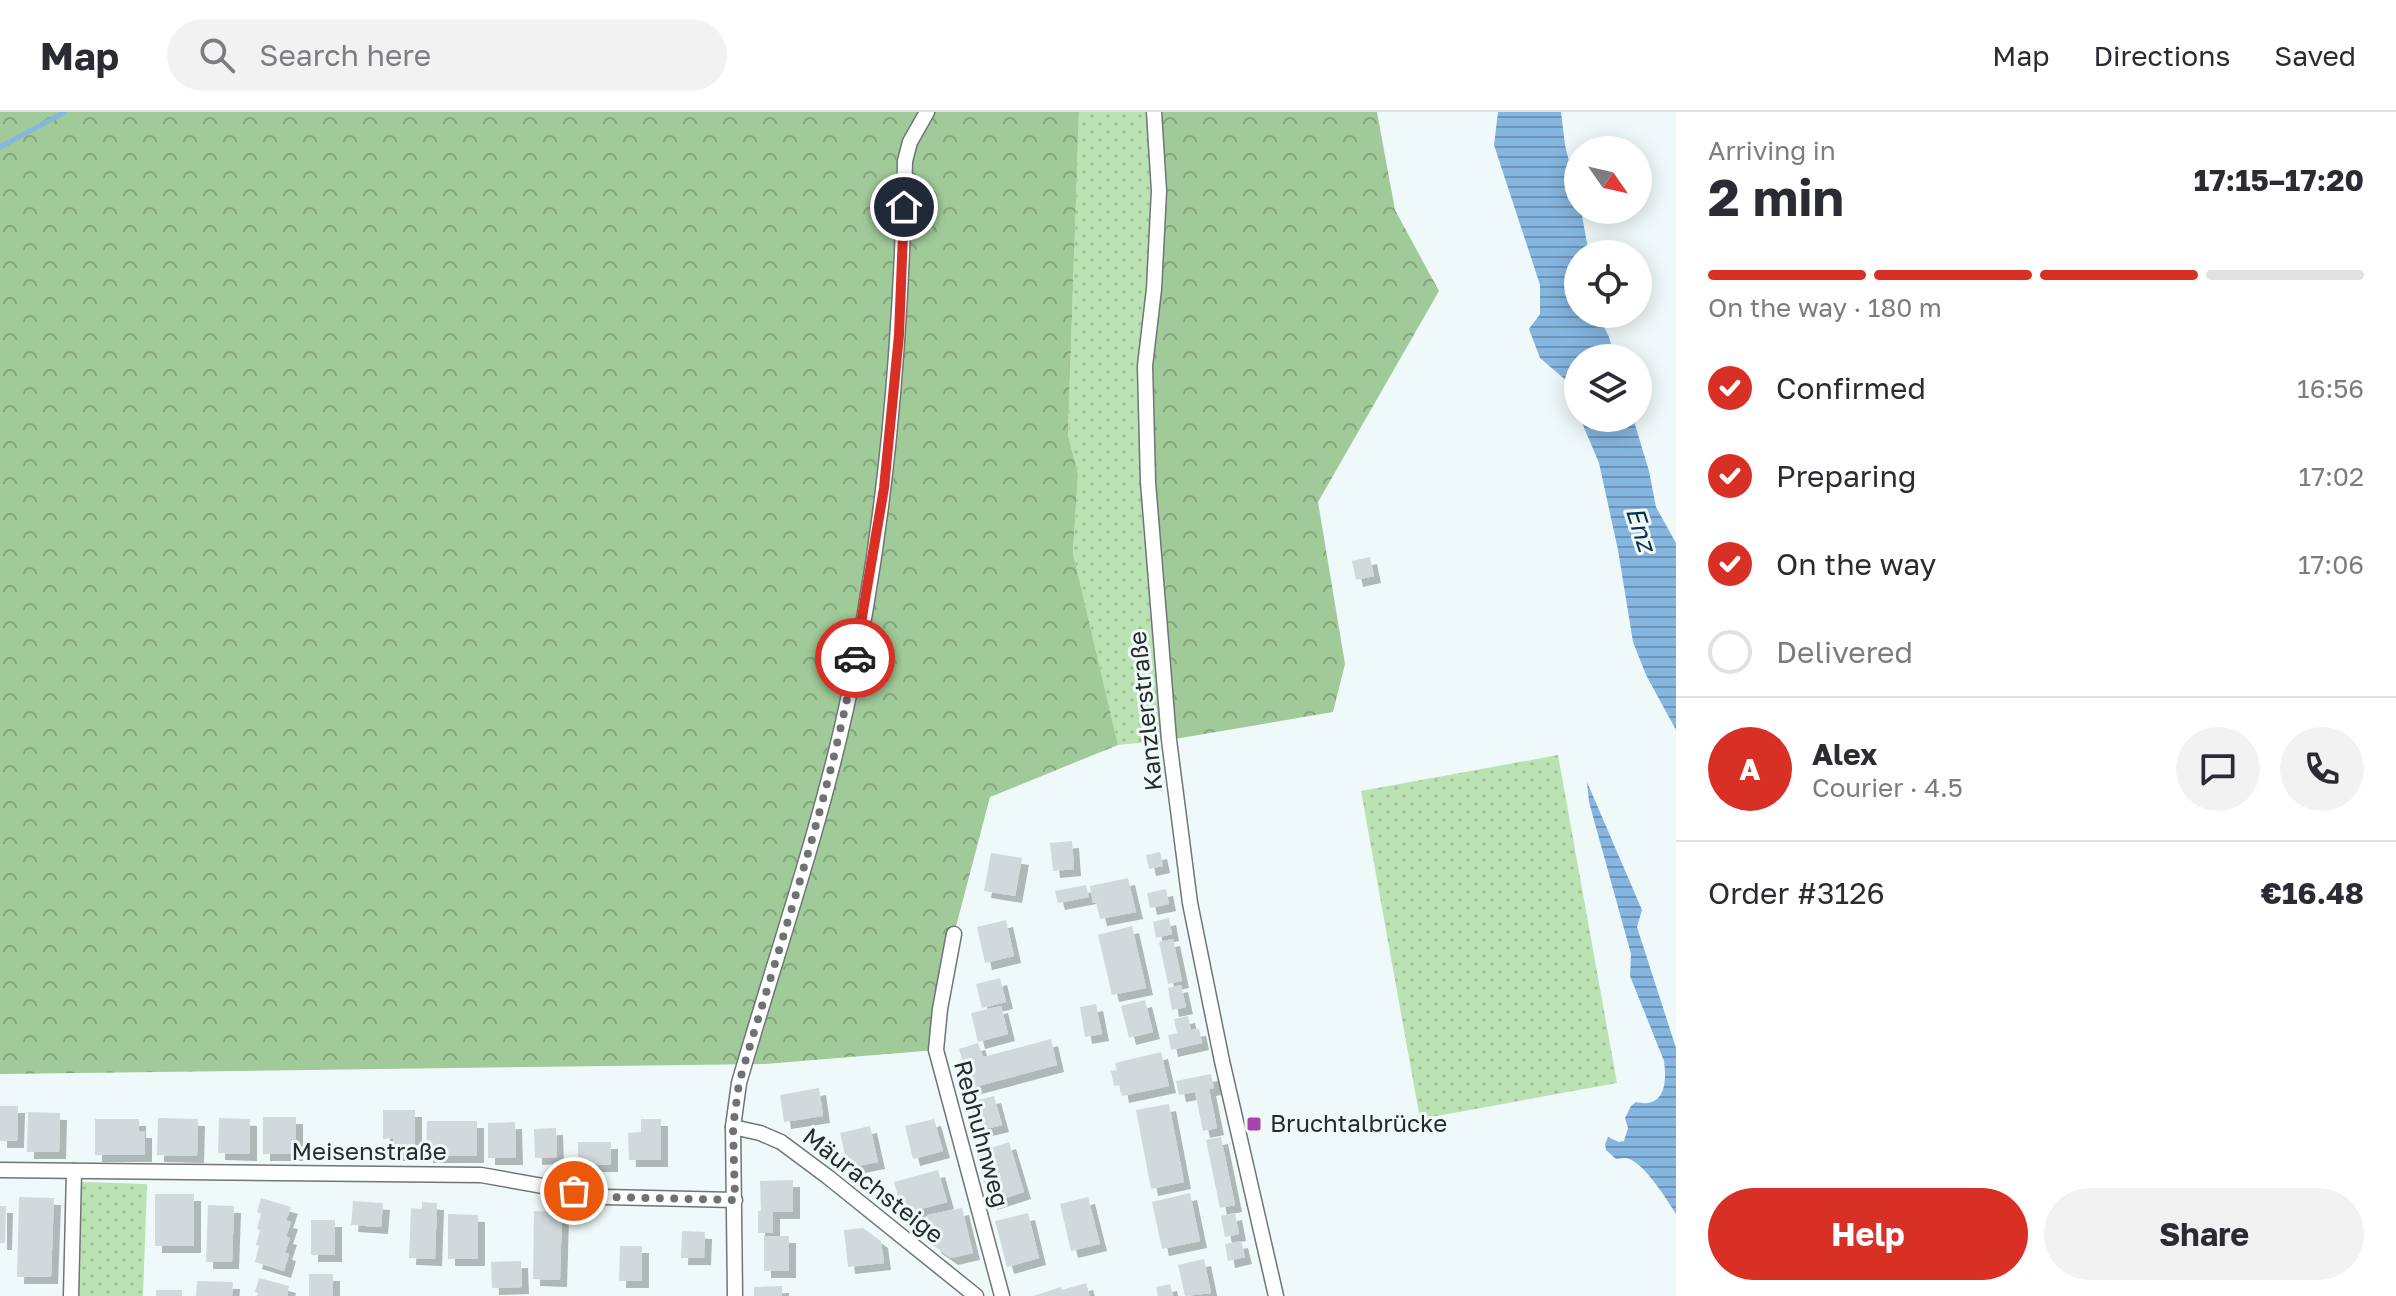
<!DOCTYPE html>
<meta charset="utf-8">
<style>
body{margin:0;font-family:"Golos Text",sans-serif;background:#f2f2f3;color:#2b2b33;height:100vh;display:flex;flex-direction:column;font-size:30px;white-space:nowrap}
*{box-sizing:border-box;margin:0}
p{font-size:26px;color:#7c7c81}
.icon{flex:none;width:44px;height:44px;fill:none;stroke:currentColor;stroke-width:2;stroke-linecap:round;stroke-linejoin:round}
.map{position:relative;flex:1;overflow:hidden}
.drawer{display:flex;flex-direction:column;background:#fff;width:720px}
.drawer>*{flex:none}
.needle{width:52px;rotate:124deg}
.tools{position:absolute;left:1564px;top:24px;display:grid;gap:16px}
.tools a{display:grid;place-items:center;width:88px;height:88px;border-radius:50%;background:#fff;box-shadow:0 4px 20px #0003;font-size:40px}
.pin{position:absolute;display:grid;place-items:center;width:68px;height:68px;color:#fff;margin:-34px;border:4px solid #fff;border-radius:50%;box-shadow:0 2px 8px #0007}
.courier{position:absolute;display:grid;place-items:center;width:80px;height:80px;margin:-40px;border:6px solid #d93025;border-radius:50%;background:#fff;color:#222;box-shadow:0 2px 10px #0007}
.summary em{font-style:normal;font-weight:700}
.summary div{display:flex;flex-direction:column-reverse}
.summary{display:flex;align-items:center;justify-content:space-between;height:136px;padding:0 32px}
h1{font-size:52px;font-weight:700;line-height:60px}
.bar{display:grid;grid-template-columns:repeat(4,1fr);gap:12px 8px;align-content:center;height:96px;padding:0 32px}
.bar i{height:10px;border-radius:6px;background:#e1e1e2}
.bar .selected{background:#d93025}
.bar p{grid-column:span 4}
.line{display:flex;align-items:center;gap:20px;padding:0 32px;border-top:2px solid #e1e1e2}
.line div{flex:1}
.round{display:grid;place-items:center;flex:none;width:84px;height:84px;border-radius:42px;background:#f2f2f3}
ol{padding:0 32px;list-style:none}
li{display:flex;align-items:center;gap:24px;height:88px}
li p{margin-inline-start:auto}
li .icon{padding:8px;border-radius:50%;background:#d93025;color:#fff;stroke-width:4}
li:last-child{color:#7c7c81}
li i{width:44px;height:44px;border:4px solid #e1e1e2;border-radius:50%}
.primary-button{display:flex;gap:16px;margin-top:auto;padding:16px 32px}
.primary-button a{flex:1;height:92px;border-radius:48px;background:#d93025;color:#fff;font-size:32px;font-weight:700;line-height:92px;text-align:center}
.primary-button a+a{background:#f2f2f3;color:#2b2b33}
header{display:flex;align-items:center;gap:48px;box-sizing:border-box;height:112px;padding:0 40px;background:#fff;border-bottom:2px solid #e1e1e2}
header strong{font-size:38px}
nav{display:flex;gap:44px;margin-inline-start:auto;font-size:28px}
.search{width:560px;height:72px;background:#f2f2f3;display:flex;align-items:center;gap:20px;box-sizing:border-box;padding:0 28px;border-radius:44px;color:#7c7c81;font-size:30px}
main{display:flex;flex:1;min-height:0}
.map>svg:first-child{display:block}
</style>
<header>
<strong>Map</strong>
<div class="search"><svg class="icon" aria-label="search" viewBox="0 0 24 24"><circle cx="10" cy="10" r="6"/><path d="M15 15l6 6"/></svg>Search here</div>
<nav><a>Map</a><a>Directions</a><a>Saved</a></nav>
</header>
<main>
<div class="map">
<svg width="1676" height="1184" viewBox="0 0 1676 1184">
<defs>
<pattern id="grass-dots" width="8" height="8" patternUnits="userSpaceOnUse" patternTransform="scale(2)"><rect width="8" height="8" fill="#bae2b3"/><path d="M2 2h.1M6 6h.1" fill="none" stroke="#a0c29a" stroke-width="1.8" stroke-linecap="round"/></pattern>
<pattern id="forest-crowns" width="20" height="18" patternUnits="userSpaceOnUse" patternTransform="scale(2)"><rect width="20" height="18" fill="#a1ca99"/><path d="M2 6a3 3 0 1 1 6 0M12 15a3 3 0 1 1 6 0" fill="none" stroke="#83a47d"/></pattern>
<pattern id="water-rules" width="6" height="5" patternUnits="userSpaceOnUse" patternTransform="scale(2)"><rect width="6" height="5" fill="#85b6e0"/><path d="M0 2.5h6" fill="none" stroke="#6d94b6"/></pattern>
<filter id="shadow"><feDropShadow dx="7" dy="7" stdDeviation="0" flood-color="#0004"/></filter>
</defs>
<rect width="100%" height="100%" fill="#f0f9f9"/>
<g fill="url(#grass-dots)">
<polygon points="1079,0 1154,0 1169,628 1118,633 1073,441 1078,362 1068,323"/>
<polygon points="1558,643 1617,971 1420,1007 1361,679"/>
<polygon points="82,1070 147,1072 143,1184 78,1184"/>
</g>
<g fill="url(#forest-crowns)">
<polygon points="0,0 1079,0 1068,323 1078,362 1073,441 1118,633 990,685 954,822 936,938 765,952 0,962"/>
<polygon points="1154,0 1377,0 1395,98 1439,179 1318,390 1345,552 1333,600 1169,628 1148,370 1154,177"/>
</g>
<g fill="url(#water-rules)">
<polygon points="1498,0 1561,0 1565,33 1578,86 1578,98 1581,98 1589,142 1578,142 1578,202 1598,202 1609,225 1615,246 1578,246 1578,302 1568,270 1540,246 1529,217 1540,202 1540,173 1494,33"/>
<polygon points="1580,306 1633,306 1649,359 1656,395 1676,431 1676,618 1646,563 1633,530 1618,438 1599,351"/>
<path d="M1587,670L1642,798L1637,815L1676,936V1102C1667,1088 1645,1052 1629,1047C1625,1045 1621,1047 1616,1047L1606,1038L1605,1032L1608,1025L1619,1030L1624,1029L1628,1016L1625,1006L1631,994L1636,990C1665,997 1667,970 1664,949L1630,864L1631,842L1589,690Z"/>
</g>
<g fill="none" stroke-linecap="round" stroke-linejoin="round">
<polyline stroke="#85b6e0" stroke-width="5" points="0,35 65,0"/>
</g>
<g fill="#d1d9dc" filter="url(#shadow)">
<polygon points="1370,445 1374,464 1356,468 1352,449"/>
<polygon points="1072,729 1074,757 1053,759 1050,731"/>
<polygon points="1160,740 1163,754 1149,757 1146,743"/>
<polygon points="991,741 1022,746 1015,784 984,779"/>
<polygon points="1128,766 1136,800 1100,807 1096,790 1093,791 1090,774"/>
<polygon points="1086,773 1089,785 1058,791 1055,779"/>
<polygon points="1166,777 1169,792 1150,796 1147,781"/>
<polygon points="1169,806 1172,822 1156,826 1153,810"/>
<polygon points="1006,808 1014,844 985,851 977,815"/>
<polygon points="1132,814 1146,876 1112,883 1098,823"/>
<polygon points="1173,827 1182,869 1168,872 1159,830"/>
<polygon points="1000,866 1006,890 982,896 976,872"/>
<polygon points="1181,873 1186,895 1172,898 1168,876"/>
<polygon points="1145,888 1153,920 1129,926 1121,894"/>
<polygon points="1096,892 1102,922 1085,925 1080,895"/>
<polygon points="1001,894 1008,922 978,930 971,901"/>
<polygon points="1188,904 1191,918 1199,917 1202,931 1171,938 1168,923 1177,921 1174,907"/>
<polygon points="1051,927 1057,953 971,976 959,937 978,931 983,945"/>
<polygon points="1161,940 1169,974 1122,984 1120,973 1114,974 1111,959 1117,958 1115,951"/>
<polygon points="1211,962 1214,976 1209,977 1217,1016 1203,1019 1195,980 1179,983 1176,969"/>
<polygon points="819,976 823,1004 784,1010 780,983"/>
<polygon points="994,984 1002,1013 977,1019 969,990"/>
<polygon points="1169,992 1184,1070 1151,1077 1136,998"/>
<polygon points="0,994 18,994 17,1029 0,1029"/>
<polygon points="383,998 415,998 415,1042 393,1042 393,1026 383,1027"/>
<polygon points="28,1000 60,1001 59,1040 27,1040"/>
<rect x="263" y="1005" width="33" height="37"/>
<polygon points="158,1006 198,1007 197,1044 157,1043"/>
<polygon points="219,1006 250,1007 250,1042 218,1041"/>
<polygon points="95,1007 139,1007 139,1019 145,1019 145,1043 95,1043"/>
<polygon points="641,1007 661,1007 661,1048 629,1048 628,1021 641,1020"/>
<polygon points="934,1007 943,1039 913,1047 905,1014"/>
<polygon points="427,1009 477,1009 477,1044 426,1044"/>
<polygon points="515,1010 516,1046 488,1046 488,1011"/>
<polygon points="870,1014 878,1050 848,1056 840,1021"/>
<polygon points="556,1016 557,1045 535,1046 534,1017"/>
<polygon points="1221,1025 1235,1093 1220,1096 1206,1028"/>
<rect x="578" y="1030" width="33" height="23"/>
<polygon points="1009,1030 1024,1080 990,1091 976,1041"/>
<polygon points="938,1058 947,1090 903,1102 894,1070"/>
<polygon points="793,1068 793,1100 773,1100 773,1121 758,1121 758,1099 761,1099 760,1069"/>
<polygon points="1190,1081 1200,1129 1162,1137 1152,1090"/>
<rect x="155" y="1082" width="39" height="52"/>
<polygon points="19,1085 54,1086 51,1165 17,1165"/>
<polygon points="1088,1085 1100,1132 1071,1139 1060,1092"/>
<polygon points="261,1086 291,1095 286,1109 291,1110 286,1125 290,1126 285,1141 289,1142 284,1159 255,1150 259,1134 256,1133 260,1118 257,1117 261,1102 257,1100"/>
<polygon points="353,1089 383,1091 381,1115 351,1113"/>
<polygon points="422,1090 437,1091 435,1147 409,1146 411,1096 422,1097"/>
<polygon points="208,1093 234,1094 232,1150 206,1150"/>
<polygon points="0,1094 6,1094 5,1131 0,1131"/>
<polygon points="962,1096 973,1141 951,1146 934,1134 927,1103"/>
<polygon points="534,1099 562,1100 560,1168 533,1167"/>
<polygon points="1028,1101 1039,1146 1007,1155 995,1109"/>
<polygon points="1235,1101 1239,1122 1225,1125 1221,1104"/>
<polygon points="448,1102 478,1103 478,1147 448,1147"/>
<rect x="311" y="1108" width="24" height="35"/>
<polygon points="863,1116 881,1129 884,1151 848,1155 844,1118"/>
<polygon points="682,1119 705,1120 704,1146 681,1146"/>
<rect x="764" y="1124" width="25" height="35"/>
<polygon points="1241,1129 1245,1145 1228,1149 1225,1132"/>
<polygon points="620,1134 642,1134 642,1169 619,1169"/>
<polygon points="1204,1147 1211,1181 1185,1184 1178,1153"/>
<polygon points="521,1149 522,1175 492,1176 491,1150"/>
<rect x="309" y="1162" width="24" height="22"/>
<polygon points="259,1166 289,1174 287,1184 257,1184 258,1181 255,1180"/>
<polygon points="197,1169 233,1170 232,1184 196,1184"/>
<polygon points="1086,1171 1090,1184 1033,1184 1061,1175 1062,1178"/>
<polygon points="1170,1172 1173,1184 1158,1184 1156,1175"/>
<polygon points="782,1174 782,1184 754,1184 754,1175"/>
<rect x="156" y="1178" width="26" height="6"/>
</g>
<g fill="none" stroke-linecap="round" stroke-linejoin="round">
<defs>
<g id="minor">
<polyline points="1154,0 1159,79 1154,177 1145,254 1148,370 1169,628 1190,791 1222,949 1276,1184"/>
<polyline points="954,822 940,897 936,938 1002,1184"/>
<polyline points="733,1015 760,1021 781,1030 828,1065 976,1184"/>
<polyline points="0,1058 481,1063 605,1085 735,1088"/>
<polyline points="71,1184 74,1059"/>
<path d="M735,1184L733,1015L739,971C775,846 818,723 846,597C886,417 901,233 905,49L910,30L927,0"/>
</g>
</defs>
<use href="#minor" stroke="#6e7676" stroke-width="17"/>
<use href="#minor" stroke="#fff" stroke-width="14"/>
</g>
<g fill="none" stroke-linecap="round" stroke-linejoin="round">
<path stroke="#6d7372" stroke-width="8" stroke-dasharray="0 14.4" d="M574,1079L605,1085L735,1088L733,1015L739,971C780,830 829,690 855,546"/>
<polyline stroke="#d93025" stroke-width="10" points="855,546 884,376 899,223 904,95"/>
</g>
<rect fill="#a545ad" stroke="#f0f9f9" stroke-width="3" x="1246" y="1004" width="16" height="16" rx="4"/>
<g text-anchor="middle" stroke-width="6" stroke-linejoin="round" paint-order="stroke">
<g font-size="24" fill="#272b2a" stroke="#f0f9f9">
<text transform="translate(1146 599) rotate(-96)" y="8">Kanzlerstraße</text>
<text transform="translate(981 1022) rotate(75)" y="8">Rebhuhnweg</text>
<text x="369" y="1048">Meisenstraße</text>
<text transform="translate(873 1074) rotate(38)" y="8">Mäurachsteige</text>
</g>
<g font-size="24" fill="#272b2a" stroke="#f0f9f9" text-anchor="start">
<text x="1270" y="1020">Bruchtalbrücke</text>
</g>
<g font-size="26" font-style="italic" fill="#0d324f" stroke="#f0f9f9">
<text transform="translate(1641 417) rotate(72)" y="9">Enz</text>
</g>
</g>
</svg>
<div class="tools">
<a><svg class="needle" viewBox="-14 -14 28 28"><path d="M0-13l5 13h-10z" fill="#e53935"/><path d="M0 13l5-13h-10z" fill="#7c7c81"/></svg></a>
<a><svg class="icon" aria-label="locate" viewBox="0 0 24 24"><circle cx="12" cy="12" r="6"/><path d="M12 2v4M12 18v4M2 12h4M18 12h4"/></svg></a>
<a><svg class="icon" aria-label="layers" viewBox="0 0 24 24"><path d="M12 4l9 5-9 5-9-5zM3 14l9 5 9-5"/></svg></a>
</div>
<div class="pin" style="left:574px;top:1079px;background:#ea580c"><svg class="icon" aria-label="bag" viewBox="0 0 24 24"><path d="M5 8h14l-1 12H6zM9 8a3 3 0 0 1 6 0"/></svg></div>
<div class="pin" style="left:904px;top:95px;background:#1f2937"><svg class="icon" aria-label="home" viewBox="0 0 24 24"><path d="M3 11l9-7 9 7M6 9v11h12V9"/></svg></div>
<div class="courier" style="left:855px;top:546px"><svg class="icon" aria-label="car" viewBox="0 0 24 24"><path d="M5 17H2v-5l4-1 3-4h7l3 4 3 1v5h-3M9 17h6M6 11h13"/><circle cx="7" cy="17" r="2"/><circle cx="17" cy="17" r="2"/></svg></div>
</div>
<section class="drawer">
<div class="summary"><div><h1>2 min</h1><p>Arriving in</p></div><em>17:15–17:20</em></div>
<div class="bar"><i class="selected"></i><i class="selected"></i><i class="selected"></i><i></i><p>On the way · 180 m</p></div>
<ol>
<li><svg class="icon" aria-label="check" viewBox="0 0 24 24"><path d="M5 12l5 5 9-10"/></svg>Confirmed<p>16:56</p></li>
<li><svg class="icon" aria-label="check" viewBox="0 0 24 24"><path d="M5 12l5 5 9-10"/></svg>Preparing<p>17:02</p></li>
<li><svg class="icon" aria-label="check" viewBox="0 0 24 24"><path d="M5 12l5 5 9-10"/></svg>On the way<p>17:06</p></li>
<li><i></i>Delivered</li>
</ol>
<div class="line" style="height:144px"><b class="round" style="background:#d93025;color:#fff">A</b><div><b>Alex</b><p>Courier · 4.5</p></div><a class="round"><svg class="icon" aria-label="chat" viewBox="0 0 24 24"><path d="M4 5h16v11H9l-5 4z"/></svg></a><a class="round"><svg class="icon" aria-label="phone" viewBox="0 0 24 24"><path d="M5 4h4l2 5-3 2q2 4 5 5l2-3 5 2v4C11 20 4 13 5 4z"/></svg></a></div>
<div class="line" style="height:104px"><div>Order #3126</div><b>€16.48</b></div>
<div class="primary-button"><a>Help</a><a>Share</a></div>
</section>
</main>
